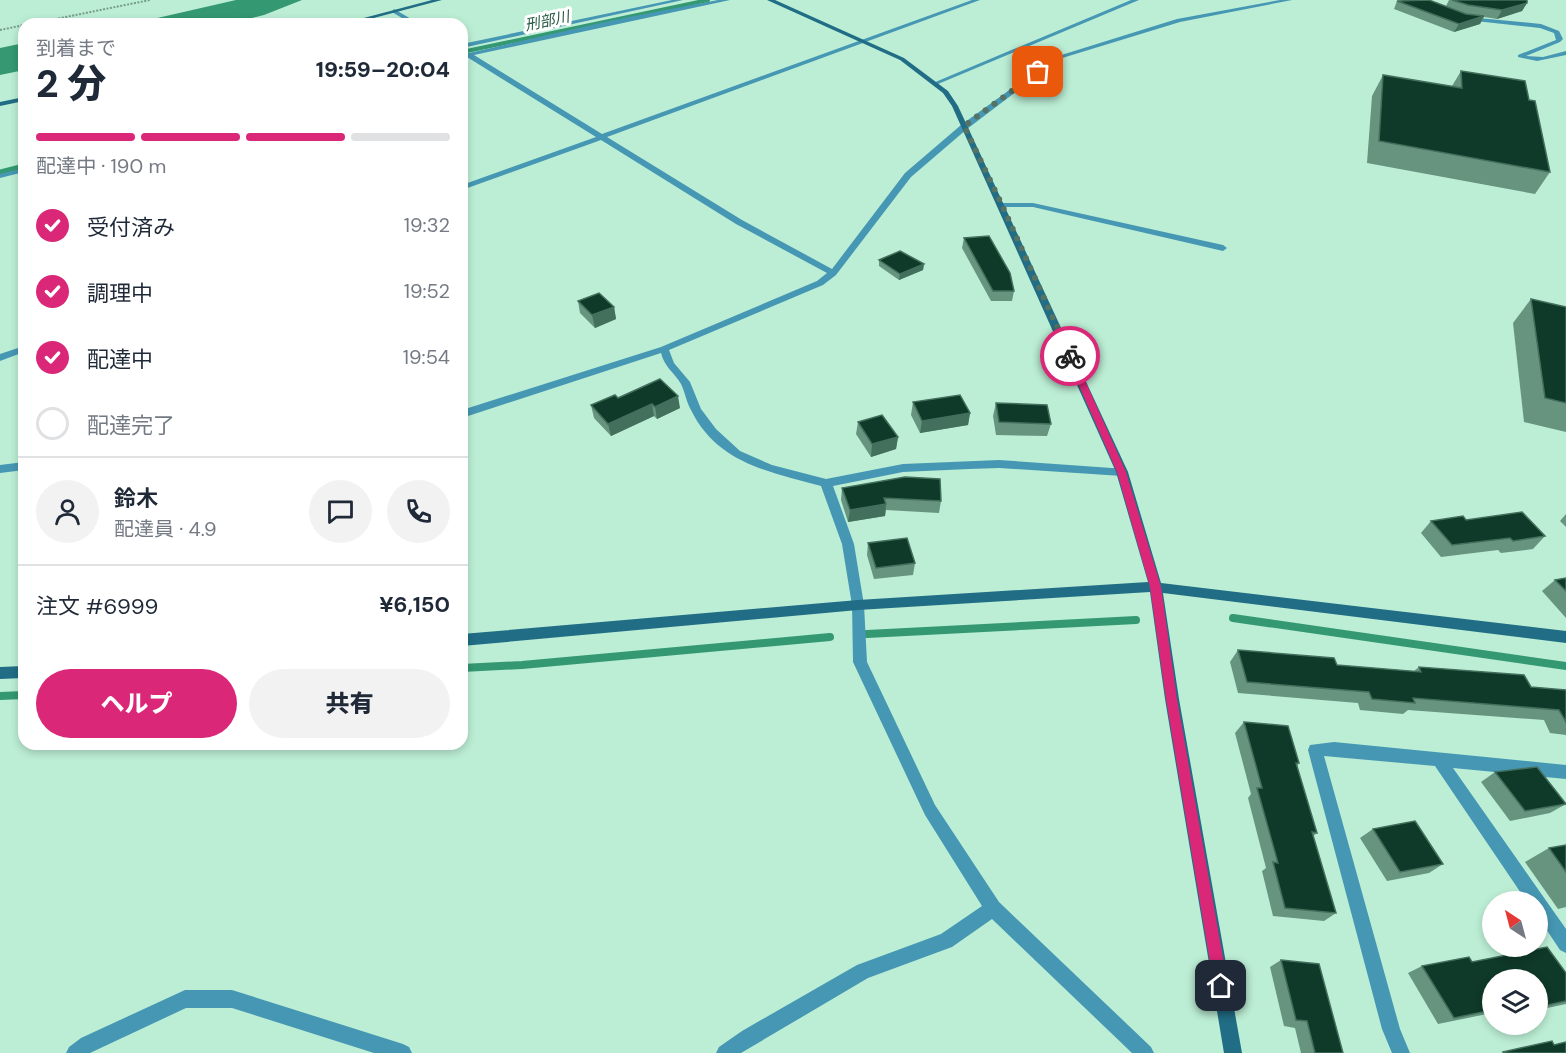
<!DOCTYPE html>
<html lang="ja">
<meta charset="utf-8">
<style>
body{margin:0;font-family:"DM Sans","Noto Sans JP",sans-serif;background:#f2f2f3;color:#1f2937;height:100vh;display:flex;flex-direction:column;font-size:22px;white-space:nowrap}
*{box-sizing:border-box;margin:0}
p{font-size:20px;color:#747a83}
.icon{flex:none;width:33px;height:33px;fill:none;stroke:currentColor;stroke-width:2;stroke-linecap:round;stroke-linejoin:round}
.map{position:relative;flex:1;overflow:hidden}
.sheet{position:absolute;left:18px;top:18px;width:450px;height:732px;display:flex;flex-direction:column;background:#fff;border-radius:18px;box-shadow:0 3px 9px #0003}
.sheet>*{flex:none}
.needle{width:39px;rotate:324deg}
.tools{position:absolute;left:1482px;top:891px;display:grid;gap:12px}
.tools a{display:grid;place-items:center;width:66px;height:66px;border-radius:50%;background:#fff;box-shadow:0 3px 9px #0003;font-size:30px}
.pin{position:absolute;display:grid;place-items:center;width:51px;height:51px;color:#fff;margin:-26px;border-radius:12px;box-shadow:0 3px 9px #0006}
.courier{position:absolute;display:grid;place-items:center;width:60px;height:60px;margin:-30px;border:4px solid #db2777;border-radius:50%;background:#fff;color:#222;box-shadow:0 2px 8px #0007}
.head em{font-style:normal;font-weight:800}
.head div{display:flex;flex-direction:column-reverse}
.head{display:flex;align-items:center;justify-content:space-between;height:102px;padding:0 18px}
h1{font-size:39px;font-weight:800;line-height:45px}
.bar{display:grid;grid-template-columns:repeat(4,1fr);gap:9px 6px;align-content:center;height:72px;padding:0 18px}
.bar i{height:8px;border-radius:4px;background:#e0e1e3}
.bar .current{background:#db2777}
.bar p{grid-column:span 4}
.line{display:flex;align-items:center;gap:15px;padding:0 18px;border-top:2px solid #e0e1e3}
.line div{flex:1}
.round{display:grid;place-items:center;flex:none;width:63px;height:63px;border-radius:32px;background:#f2f2f3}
ol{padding:0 18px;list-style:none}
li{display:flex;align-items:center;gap:18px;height:66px}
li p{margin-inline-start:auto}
li .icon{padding:6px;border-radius:50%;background:#db2777;color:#fff;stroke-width:4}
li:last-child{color:#747a83}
li i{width:33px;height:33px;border:3px solid #e0e1e3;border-radius:50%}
.cta{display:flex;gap:12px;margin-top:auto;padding:12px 18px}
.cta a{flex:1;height:69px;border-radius:36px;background:#db2777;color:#fff;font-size:24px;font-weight:800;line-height:69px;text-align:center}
.cta a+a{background:#f2f2f3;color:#1f2937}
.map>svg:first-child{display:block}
</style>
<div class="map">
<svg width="1566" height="1053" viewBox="0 0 1566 1053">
<rect width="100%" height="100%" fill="#bceed5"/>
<g fill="#349972">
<polygon points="238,0 302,0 264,15 229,24 173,24"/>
<polygon points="24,56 24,70 0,75 0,61"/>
</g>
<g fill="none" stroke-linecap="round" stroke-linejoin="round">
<polyline stroke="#349972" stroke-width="4" points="462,52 708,0"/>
<polyline stroke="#349972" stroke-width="5" points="0,172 24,166"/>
<g stroke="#349972" stroke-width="8">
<polyline points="1233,618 1566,666"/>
<polyline points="867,634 1136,620"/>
<polyline points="462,668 522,665 830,637"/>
<polyline points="0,696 24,695"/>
</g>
<g fill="#349972" fill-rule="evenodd">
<polygon points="236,0 272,0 269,4 188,24 150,24 153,19"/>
<polygon points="24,43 24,57 0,62 0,48"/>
</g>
<g stroke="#769b89" stroke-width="2" stroke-dasharray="2 1.5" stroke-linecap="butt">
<polyline points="31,24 150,0"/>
<polyline points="0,30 24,25"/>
</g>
<polygon fill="#4697b3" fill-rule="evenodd" points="999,203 1033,203 1223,245 1227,248 1223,251 1033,207 999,207"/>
<g fill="#4697b3" fill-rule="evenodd">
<polygon points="672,0 683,0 462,48 462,44"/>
<path d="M718,0H730L474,55L602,134L972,0H980L607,137L742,220L832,269L905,173L961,125L1055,57L1177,19L1280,0H1292L1180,22L1059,59L967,129L911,177L836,275L823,285L669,350L674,363L690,382L701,409L716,429L740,451L772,465L826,479L903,464L999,460L1126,469L1128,472L1122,476L999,468L969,469L903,472L833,486L854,544L864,605L867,662L935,805L999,902L1151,1047L1154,1053H1132L992,919L952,947L868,978L741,1053H716L719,1047L742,1031L857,965L941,934L982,906L925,815L853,662L852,605L842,544L821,486C769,472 717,463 691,410C686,401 685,392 681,384C674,372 665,368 661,353L462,418V410L661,347L817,281L827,273L736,224L601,140L462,190V185L596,137L467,57L462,58V49L469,53L614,20Z"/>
<polygon points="1131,0 1139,0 938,84 933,83"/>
<polygon points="394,9 418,23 419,24 412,24 392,12"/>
<polygon points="1468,17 1541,24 1559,31 1563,39 1560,42 1526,56 1543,57 1566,51 1566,55 1537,61 1518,57 1518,55 1556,40 1554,33 1540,28 1466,20"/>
<polygon points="24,168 24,172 0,178 0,174"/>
<polygon points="24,346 24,352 0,361 0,354"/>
<polygon points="24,462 24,470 0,473 0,465"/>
<polygon points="1334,742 1566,765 1566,779 1453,768 1566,929 1566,953 1560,950 1538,917 1538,902 1527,902 1435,766 1324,756 1400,1029 1410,1053 1392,1053 1382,1029 1308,750 1310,745"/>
<polygon points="185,990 232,990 403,1044 409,1047 412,1053 374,1053 232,1008 186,1008 90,1053 66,1053 69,1047 81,1038"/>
</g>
<g fill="#216d85" fill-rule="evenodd">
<polygon points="432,0 442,0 351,24 341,24"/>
<polygon points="767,0 775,0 904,58 948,91 958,106 1128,472 1161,583 1566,631 1566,643 1163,593 1179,699 1242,1053 1224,1053 1165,699 1150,592 858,610 462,646 462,634 858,600 1148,582 1116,472 952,106 943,93 900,60"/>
<polygon points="24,97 24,101 0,106 0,102"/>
<polygon points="24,666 24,678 0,679 0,667"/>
</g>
</g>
<g fill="#66947f">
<polygon points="1449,0 1527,0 1527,3 1522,11 1497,19 1484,17 1480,24 1454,32 1394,9 1397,1 1446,6"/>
<polygon points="1461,71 1529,100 1550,172 1535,194 1367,163 1372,96 1383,75 1452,86"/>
<polygon points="964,238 1014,291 1012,301 991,301 962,248"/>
<polygon points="879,260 924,264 923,270 899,280 879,266"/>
<polygon points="1531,299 1566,307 1566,432 1524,422 1513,323"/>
<polygon points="578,301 614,307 616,319 595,328 580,313"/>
<polygon points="618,398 680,408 657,419 654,416 611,436 594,418 591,405"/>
<polygon points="913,402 970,413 968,425 920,433 911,415"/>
<polygon points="996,403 1051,424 1047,436 996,435 993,416"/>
<polygon points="858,422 898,437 896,449 871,457 856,434"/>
<polygon points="842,488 941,501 939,513 886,510 885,516 848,522 841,500"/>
<polygon points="1566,514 1566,527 1560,521"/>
<polygon points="1466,520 1545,536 1533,549 1501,553 1498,550 1441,557 1421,533 1431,521"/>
<polygon points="868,543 915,563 913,575 874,579 867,555"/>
<polygon points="1566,578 1566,618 1542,591 1555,580"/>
<polygon points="1238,650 1337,665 1414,671 1419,667 1531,687 1566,690 1566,735 1550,733 1544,720 1408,710 1403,714 1360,710 1358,703 1238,693 1230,662"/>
<polygon points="1244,722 1299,763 1297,766 1317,833 1313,836 1336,913 1324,921 1273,916 1262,871 1266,868 1248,798 1251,794 1235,733"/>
<polygon points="1495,772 1566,804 1550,813 1510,821 1481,782"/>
<polygon points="1373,829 1443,864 1429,873 1387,881 1360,838"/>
<polygon points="1566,845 1566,907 1558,909 1525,862 1549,848"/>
<polygon points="1281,960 1343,1053 1301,1053 1295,1028 1284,1026 1270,967"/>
<polygon points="1472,962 1566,973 1566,1004 1538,1010 1538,980 1492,980 1492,1013 1438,1024 1408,973 1422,966"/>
</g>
<g fill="#436f5d">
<polygon points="1527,3 1522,11 1497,19 1502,10"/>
<polygon points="1484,16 1480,24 1454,32 1459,24"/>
<polygon points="924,264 923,270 899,280 900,274"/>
<polygon points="614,307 616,319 595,328 592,315"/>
<polygon points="678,396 680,408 657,419 655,407"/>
<polygon points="652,404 654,416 611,436 608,424"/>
<polygon points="970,413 968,425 920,433 922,421"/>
<polygon points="898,437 896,449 871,457 872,444"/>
<polygon points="886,504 885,516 848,522 850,510"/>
</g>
<g fill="#0f3929" stroke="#436f5d" stroke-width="1.5">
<polygon points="1429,0 1466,14 1484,16 1459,24 1397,1"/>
<polygon points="1452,0 1527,0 1527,3 1502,10 1468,5"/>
<polygon points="1461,71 1525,81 1529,100 1535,101 1550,172 1379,141 1383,75 1462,88"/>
<polygon points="989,236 1010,273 1014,291 993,291 964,238"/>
<polygon points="900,251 924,264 900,274 879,260"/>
<polygon points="599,293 614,307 592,315 578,301"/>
<polygon points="1531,299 1566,307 1566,403 1545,398"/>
<polygon points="660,379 678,396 655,407 652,404 608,424 591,405 615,395 618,398"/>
<polygon points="960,395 970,413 922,421 913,402"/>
<polygon points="996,403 1047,405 1051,424 999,422"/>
<polygon points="882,415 898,437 872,444 858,422"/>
<polygon points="905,477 940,479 941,501 884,498 886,504 850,510 842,488"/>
<polygon points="1522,512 1545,536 1513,541 1510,538 1452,545 1431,521 1463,516 1466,520"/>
<polygon points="907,538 915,563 876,568 868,543"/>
<polygon points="1566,578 1566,591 1555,580"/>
<polygon points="1238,650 1334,658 1337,665 1421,672 1419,667 1524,675 1531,687 1566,690 1566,722 1559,710 1413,698 1415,703 1372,699 1369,692 1247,682"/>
<polygon points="1244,722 1288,726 1299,763 1296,763 1317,833 1312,832 1336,913 1285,908 1273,862 1278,863 1257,788 1262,788"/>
<polygon points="1537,767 1566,804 1525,811 1495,772"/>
<polygon points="1415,821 1443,864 1400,872 1373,829"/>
<polygon points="1566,845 1566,872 1549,848"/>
<polygon points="1547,947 1566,973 1566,1001 1538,1007 1538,980 1492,980 1492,1010 1454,1018 1422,966 1469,957 1472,962"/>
<polygon points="1281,960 1319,964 1343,1053 1315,1053 1307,1021 1296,1020"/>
<polygon points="1552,1041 1554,1045 1566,1042 1566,1053 1504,1053 1503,1052"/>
</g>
<polygon fill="#db2777" points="1070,353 1074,356 1126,472 1161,587 1177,699 1228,986 1226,991 1221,993 1216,991 1214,986 1166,699 1150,587 1117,472 1066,356"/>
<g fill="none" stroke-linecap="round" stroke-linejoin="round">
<polyline stroke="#557365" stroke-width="6" stroke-dasharray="0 10.8" points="1038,72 964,126 1002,205 1070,356"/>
</g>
<g text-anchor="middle" stroke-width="6" stroke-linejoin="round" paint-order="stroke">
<g font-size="15" font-style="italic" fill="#265a44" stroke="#fff">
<text transform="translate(547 21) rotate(-12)" y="5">刑部川</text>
</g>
</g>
</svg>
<div class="tools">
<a><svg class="needle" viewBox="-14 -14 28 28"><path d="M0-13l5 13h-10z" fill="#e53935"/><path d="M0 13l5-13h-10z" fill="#747a83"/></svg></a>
<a><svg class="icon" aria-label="layers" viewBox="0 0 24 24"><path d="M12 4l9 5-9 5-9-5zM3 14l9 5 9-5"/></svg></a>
</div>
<div class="pin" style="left:1038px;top:72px;background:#ea580c"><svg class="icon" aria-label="bag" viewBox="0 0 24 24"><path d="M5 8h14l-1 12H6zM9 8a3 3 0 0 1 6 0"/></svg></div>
<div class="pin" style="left:1221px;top:986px;background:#1f2937"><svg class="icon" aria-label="home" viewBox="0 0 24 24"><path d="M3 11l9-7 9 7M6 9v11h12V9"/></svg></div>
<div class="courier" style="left:1070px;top:356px"><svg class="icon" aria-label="bike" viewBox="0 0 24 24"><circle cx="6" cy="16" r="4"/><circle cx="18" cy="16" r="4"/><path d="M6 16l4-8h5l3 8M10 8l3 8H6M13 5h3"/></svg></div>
<section class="sheet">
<div class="head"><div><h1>2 分</h1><p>到着まで</p></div><em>19:59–20:04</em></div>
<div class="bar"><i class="current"></i><i class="current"></i><i class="current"></i><i></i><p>配達中 · 190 m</p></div>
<ol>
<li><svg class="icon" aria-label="check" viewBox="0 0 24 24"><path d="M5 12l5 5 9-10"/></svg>受付済み<p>19:32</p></li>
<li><svg class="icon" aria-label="check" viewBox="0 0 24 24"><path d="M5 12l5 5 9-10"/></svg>調理中<p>19:52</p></li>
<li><svg class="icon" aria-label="check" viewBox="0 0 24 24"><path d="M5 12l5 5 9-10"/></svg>配達中<p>19:54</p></li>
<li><i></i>配達完了</li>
</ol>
<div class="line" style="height:108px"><a class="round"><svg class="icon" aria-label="person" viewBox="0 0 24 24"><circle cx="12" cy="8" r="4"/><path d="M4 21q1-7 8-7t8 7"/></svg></a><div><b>鈴木</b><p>配達員 · 4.9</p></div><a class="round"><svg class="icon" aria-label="chat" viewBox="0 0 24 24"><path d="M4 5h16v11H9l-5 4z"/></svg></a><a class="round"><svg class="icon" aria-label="phone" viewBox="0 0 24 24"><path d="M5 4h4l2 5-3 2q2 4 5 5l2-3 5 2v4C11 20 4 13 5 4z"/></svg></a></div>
<div class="line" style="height:78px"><div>注文 #6999</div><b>¥6,150</b></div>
<div class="cta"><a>ヘルプ</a><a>共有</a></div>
</section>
</div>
